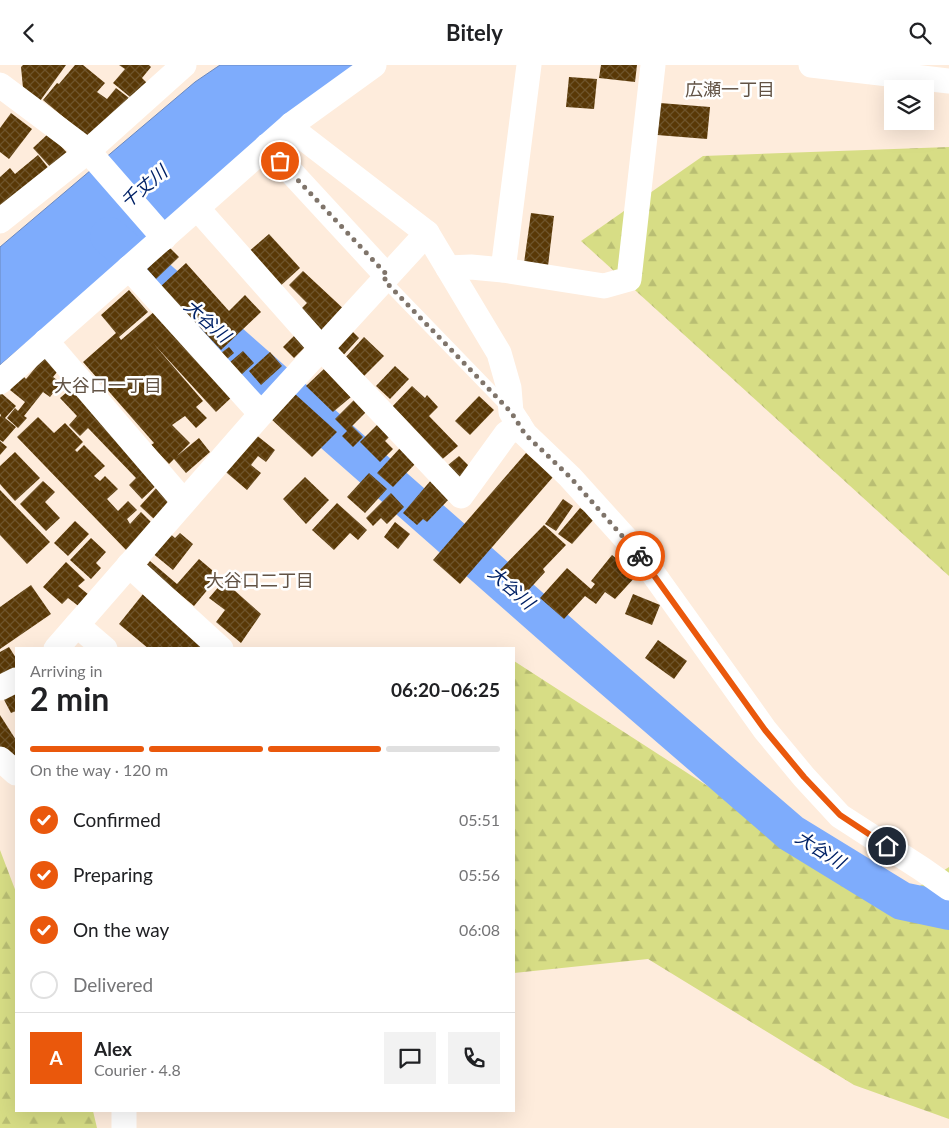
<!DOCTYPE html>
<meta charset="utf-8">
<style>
body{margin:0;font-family:Lato,"Noto Sans JP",sans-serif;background:#f2f2f2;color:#202124;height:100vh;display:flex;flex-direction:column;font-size:19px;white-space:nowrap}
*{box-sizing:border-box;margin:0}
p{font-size:16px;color:#757577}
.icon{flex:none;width:28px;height:28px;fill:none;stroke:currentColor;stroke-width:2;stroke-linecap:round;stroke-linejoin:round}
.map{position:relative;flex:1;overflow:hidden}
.side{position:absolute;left:15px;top:582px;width:500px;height:465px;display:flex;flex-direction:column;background:#fff;border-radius:0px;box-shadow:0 5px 20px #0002}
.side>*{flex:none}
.fabs{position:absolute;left:884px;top:15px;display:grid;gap:10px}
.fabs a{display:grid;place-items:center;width:50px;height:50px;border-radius:0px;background:#fff;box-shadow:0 5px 20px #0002;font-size:25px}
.pin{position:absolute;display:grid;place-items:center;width:42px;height:42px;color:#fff;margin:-21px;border:2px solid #fff;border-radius:50%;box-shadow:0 1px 5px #0007}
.courier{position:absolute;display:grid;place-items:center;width:50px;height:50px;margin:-25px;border:4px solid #ea580c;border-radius:50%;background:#fff;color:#222;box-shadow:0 1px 6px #0007}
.head em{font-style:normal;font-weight:700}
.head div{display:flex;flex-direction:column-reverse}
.head{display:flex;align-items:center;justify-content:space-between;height:85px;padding:0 15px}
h1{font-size:32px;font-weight:700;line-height:38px}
.bar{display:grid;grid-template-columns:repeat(4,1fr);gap:8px 5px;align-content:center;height:60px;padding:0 15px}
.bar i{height:6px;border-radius:4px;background:#e0e0e0}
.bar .active{background:#ea580c}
.bar p{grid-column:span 4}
.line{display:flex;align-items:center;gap:12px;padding:0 15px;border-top:1px solid #e0e0e0}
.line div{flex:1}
.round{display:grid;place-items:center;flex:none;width:52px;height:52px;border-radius:0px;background:#f2f2f2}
ol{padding:0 15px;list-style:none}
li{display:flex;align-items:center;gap:15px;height:55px}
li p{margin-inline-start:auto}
li .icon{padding:5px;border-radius:50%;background:#ea580c;color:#fff;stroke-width:4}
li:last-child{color:#757577}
li i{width:28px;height:28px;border:2px solid #e0e0e0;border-radius:50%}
header{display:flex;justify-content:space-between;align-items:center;height:65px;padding:0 15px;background:#fff;font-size:22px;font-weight:700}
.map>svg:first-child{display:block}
</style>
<header><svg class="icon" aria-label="back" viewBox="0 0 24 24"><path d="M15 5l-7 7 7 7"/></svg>Bitely<svg class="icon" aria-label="search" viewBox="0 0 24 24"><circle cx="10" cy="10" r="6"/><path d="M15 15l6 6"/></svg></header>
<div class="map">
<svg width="949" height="1063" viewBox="0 0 949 1063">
<defs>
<pattern id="forest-firs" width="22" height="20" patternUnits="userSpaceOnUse" patternTransform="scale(1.25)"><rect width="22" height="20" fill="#d7dd85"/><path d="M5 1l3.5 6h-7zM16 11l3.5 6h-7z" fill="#b9be73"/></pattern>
<pattern id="building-cross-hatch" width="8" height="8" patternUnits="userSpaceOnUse" patternTransform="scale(1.25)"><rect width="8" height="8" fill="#593806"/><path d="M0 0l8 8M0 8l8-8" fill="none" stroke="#6e542b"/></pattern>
</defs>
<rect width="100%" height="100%" fill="#feecdc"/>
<g fill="url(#forest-firs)">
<polygon points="949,82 949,511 581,176 703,91"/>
<polygon points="514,596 723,731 912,826 949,802 949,1054 854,1020 648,894 514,908"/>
<polygon points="0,785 16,827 16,1046 93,1046 97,1063 0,1063"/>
</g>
<polygon fill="#7eacfc" stroke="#6a88be" points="220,0 356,0 0,300 0,182 195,17"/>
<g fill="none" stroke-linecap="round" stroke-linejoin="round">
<polyline stroke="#7eacfc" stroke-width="38" points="109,171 570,577 791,768 902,836 949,846"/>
</g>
<g fill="url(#building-cross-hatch)">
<polygon points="23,0 66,0 40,36 23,23 21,2"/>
<polygon points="75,0 83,0 105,18 97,27 107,34 116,23 129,33 91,75 43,35 57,18 59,19"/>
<polygon points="119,0 149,0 151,2 142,13 149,20 135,36 113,18 125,4"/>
<polygon points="601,0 637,0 635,17 599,13"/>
<polygon points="569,12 597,14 594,44 566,42"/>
<polygon points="660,38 710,42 707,74 657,70"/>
<polygon points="11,48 32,64 9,94 0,87 0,63"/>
<polygon points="49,68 70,91 54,106 33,83"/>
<polygon points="38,90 50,105 0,144 0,112 10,103 15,109"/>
<polygon points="531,148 554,151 548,201 524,198"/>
<polygon points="269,169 300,203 278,223 247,188"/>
<polygon points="169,182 179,192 156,214 147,204"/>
<polygon points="186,198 229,246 245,230 261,247 221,285 161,221"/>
<polygon points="303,206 347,247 323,269 299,246 307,238 289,220"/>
<polygon points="129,225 148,247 119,272 121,275 155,246 233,331 216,347 153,278 203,336 196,342 207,353 196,363 185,351 172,360 190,378 177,391 199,373 210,387 186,408 174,394 169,399 151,380 154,378 83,297 116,268 101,250"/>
<polygon points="346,260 359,273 339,295 325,283"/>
<polygon points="297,268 308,279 294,293 283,282"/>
<polygon points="364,272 384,291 363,312 344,294"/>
<polygon points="229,282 234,288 227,294 221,288"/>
<polygon points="51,284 66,296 53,312 61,318 50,332 43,327 24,351 27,353 18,363 7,353 15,343 18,346 25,337 10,325 22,310 26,314"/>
<polygon points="243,286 254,298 241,310 229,298"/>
<polygon points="270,287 282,301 261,320 249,306"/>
<polygon points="395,301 409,314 390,334 376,321"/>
<polygon points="324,304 351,332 333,347 306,321"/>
<polygon points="74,321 163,414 142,434 129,420 136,413 88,363 80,371 69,360 77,351 60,333"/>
<polygon points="412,321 425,333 427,330 438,342 429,351 458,381 439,397 389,345"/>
<polygon points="0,327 16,341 5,353 16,362 3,377 0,375 0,352 1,350 0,349"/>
<polygon points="295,329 337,367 312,392 269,352"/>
<polygon points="479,331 494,345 470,370 455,356"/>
<polygon points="354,335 366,347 352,361 363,372 353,382 342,371 347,366 335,354"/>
<polygon points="38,352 54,368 65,358 83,377 75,385 77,387 84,380 105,401 94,411 100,416 105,411 118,424 107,434 118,446 128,436 137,445 127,454 130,459 141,447 154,460 127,486 17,372"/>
<polygon points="380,357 392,369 385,376 393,384 380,397 360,377"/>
<polygon points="250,365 275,385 266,397 258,391 251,400 261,408 247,425 220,402"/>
<polygon points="0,376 7,382 0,390"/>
<polygon points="400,383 416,398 393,422 377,408"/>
<polygon points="15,387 40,413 15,436 0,419 0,401"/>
<polygon points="526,388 553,412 460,519 433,495"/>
<polygon points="459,391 473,405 456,420 442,405"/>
<polygon points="369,408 387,424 365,448 347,432"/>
<polygon points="167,411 183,425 155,455 140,441"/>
<polygon points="305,412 329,435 306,459 283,434"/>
<polygon points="432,414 451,432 427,457 423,454 417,460 403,448"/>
<polygon points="43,416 55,427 45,437 60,453 46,466 20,439"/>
<polygon points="0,425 50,477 27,499 0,470"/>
<polygon points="391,428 404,442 387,459 381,453 373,461 366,453"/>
<polygon points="563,434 573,441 556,466 545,459"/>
<polygon points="337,438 367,465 358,475 350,468 334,485 312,465"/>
<polygon points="580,443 595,453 572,479 558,469"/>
<polygon points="75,456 89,469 68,491 54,478"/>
<polygon points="395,457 410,469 398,484 384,472"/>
<polygon points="544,460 566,480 543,504 545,507 524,530 498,507"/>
<polygon points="167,466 175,473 180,468 193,479 173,505 151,487"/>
<polygon points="91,473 106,487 96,498 101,503 91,514 70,495"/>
<polygon points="612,490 637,510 615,534 605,527 596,539 585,531 564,554 540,533 567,503 591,524 595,519 591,516"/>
<polygon points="199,494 219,511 194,541 146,501 150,496 177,519"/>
<polygon points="66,497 85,515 78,521 94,534 85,546 68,533 62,539 43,522"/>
<polygon points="232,506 243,512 234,525 261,549 241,578 216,557 225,545 209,533"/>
<polygon points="31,520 51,549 0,584 0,542"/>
<polygon points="143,529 210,584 149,584 119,559"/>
<polygon points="633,529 660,540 652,560 625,549"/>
<polygon points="658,575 687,596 674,614 645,593"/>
<polygon points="9,582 16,593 16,603 0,613 0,587"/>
<polygon points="16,622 16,646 11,648 1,629"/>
<polygon points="0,650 16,675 16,690 5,697 0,690"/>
</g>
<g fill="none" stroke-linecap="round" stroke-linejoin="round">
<polyline stroke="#fff" stroke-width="12" points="384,215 510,345"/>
<g stroke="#fff" stroke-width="25">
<polyline points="811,0 949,16"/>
<polyline points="0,20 88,86 164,173"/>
<polyline points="291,60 301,71 427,168 499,288 509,323 511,347 525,369 570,412 637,486 765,665 804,712 840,751 922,804 949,823"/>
<polyline points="267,81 387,211"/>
<polyline points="197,143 321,283 461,431 506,369 519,359"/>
<polyline points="0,156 88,86 184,0"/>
<polyline points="129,203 261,349"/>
<polyline points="448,203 471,202 503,205 529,0"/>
<polyline points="503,205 604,221 629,214 653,0"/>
<polyline points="46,276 184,437"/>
<polyline points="0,317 291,60 374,0"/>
<polyline points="129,500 221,584"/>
<polyline points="77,560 105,584"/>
<polyline points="56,584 261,349 427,168"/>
<polyline points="0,623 16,615"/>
<polyline points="0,694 16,708"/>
<polyline points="124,1046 124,1063"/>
</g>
</g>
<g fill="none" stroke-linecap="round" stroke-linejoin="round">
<polyline stroke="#7f746a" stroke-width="5" stroke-dasharray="0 9" points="280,96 388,211 384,215 511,347 525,369 570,412 640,491"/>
<polyline stroke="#ea580c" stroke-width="6" points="640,491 765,665 804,712 840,750 887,781"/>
</g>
<g text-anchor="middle" stroke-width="5" stroke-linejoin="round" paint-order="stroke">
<g font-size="18" fill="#625345" stroke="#fff">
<text x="730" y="31">広瀬一丁目</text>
<text x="108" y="327">大谷口一丁目</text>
<text x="260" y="522">大谷口二丁目</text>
</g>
<g font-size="18" font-style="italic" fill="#002166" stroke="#fff">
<text transform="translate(144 122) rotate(-40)" y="6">千丈川</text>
<text transform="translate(207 256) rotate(41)" y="6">大谷川</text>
<text transform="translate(511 523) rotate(41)" y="6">大谷川</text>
<text transform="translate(820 785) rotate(32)" y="6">大谷川</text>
</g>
</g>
</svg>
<div class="fabs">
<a><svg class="icon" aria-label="layers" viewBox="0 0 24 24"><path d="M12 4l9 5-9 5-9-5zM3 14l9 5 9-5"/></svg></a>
</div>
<div class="pin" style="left:280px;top:96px;background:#ea580c"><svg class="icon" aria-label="bag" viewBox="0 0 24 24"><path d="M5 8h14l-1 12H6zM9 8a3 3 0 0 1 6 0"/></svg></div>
<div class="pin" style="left:887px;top:781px;background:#1f2937"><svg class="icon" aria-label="home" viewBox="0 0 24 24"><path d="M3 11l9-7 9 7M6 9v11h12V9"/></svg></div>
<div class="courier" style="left:640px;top:491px"><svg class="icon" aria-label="bike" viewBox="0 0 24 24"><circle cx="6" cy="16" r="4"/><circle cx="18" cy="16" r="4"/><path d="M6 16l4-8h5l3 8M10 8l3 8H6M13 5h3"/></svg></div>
<section class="side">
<div class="head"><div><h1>2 min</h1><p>Arriving in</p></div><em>06:20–06:25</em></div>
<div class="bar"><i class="active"></i><i class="active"></i><i class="active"></i><i></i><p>On the way · 120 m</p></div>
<ol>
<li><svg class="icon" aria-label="check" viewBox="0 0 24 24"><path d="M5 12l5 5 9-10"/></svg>Confirmed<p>05:51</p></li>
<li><svg class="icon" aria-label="check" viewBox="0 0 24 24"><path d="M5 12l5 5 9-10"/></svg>Preparing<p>05:56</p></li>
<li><svg class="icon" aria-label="check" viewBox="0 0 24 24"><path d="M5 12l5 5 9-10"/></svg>On the way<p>06:08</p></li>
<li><i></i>Delivered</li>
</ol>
<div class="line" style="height:90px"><b class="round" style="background:#ea580c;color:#fff">A</b><div><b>Alex</b><p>Courier · 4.8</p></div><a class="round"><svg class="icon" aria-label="chat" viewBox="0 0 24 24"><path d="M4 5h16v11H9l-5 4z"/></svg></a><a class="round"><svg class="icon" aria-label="phone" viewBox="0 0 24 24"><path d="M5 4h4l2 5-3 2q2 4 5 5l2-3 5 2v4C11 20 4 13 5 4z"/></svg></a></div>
</section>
</div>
